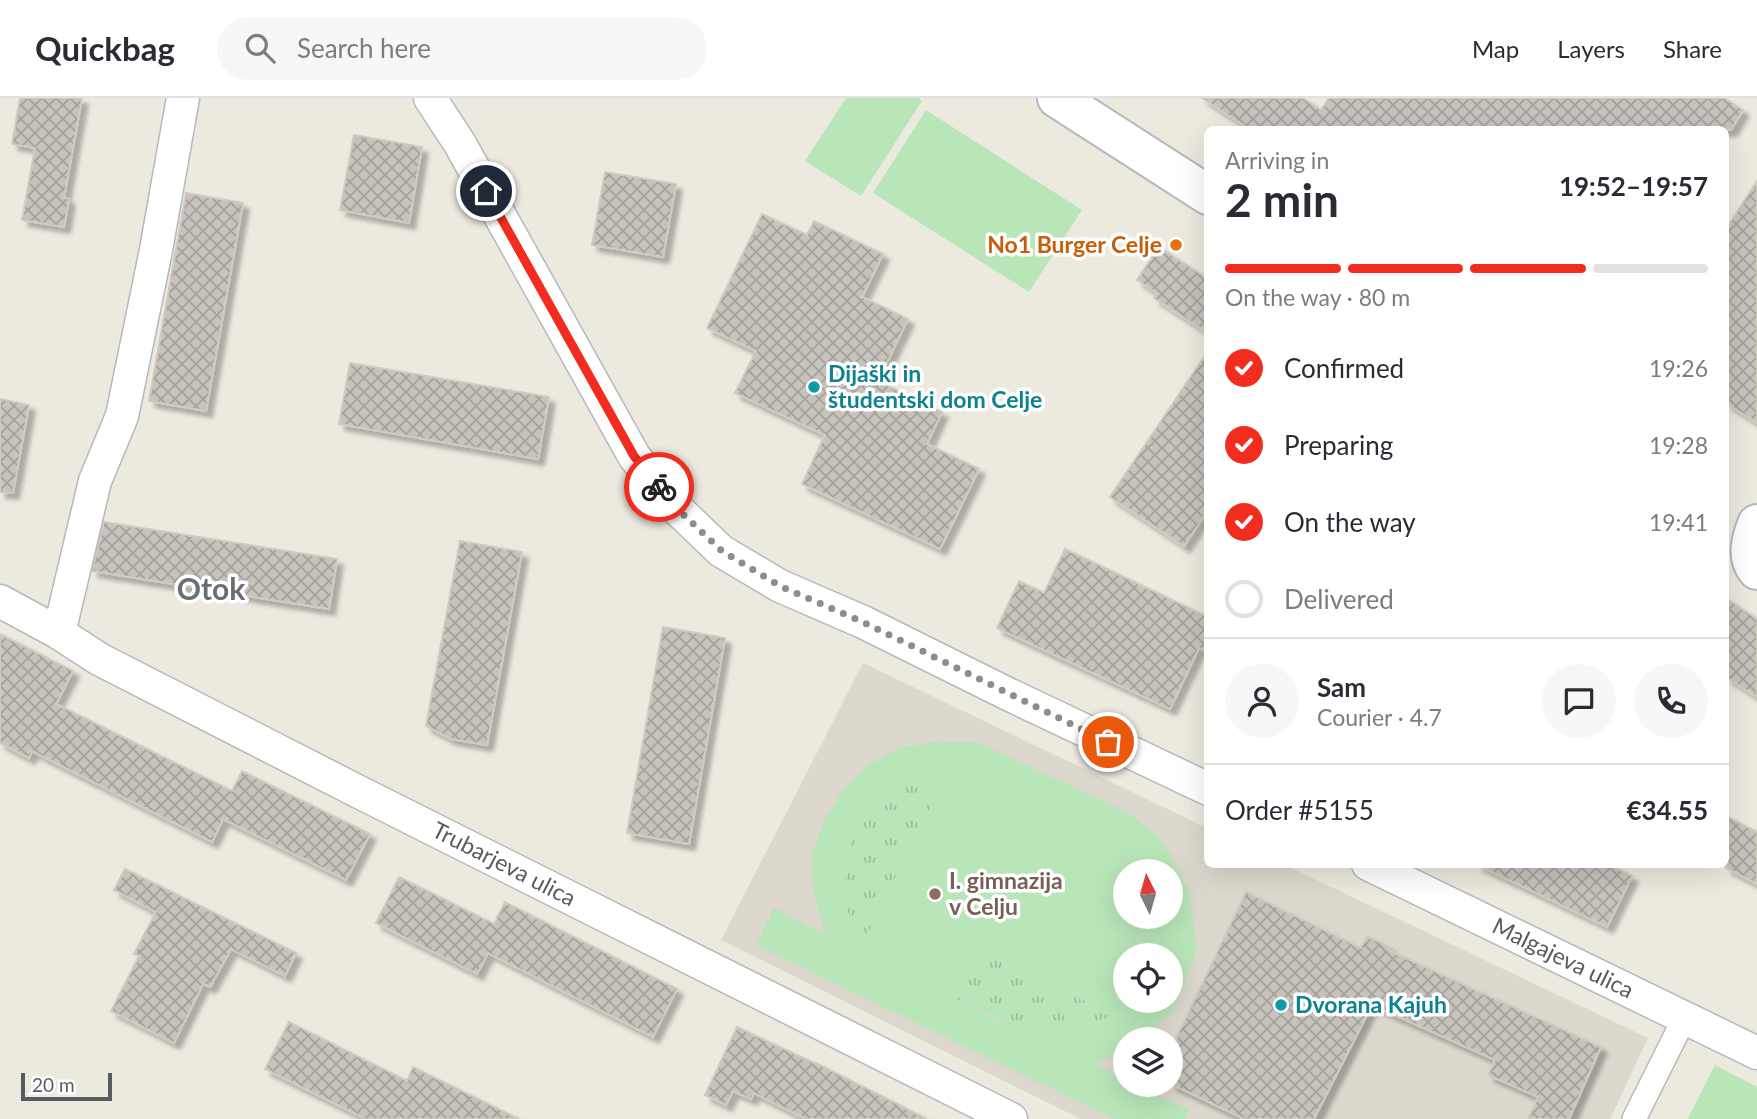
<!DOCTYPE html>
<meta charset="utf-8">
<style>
body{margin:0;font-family:Lato,sans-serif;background:#f7f7f7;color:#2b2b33;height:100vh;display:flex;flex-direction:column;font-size:26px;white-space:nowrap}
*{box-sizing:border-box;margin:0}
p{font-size:23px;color:#7c7c81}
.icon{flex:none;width:38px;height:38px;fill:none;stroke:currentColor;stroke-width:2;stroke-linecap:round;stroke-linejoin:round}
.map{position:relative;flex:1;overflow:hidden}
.details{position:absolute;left:1204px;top:28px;width:525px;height:742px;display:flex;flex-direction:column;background:#fff;border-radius:10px;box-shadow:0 7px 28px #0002}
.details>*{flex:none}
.needle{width:46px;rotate:355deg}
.controls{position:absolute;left:1113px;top:761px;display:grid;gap:14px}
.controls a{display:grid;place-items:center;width:70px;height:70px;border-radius:50%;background:#fff;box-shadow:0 7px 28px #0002;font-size:35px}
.scale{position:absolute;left:21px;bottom:18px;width:91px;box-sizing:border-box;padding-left:7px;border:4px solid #585c61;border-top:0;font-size:19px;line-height:24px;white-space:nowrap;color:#585c61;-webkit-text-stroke:5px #fff;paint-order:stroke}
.pin{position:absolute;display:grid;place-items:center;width:60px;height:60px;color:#fff;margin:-30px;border:4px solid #fff;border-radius:50%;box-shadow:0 2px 7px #0007}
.courier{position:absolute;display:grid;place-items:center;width:70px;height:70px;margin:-35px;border:5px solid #f22d1f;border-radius:50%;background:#fff;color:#222;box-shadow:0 2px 9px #0007}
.overview em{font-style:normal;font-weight:700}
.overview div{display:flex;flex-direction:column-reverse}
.overview{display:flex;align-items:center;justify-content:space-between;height:119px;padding:0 21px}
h1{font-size:46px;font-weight:700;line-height:52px}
.bar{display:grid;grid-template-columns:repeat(4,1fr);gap:10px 7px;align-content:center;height:84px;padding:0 21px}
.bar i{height:9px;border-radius:5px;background:#e1e1e2}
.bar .on{background:#f22d1f}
.bar p{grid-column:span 4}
.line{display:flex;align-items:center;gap:18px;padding:0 21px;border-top:2px solid #e1e1e2}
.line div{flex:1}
.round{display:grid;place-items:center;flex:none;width:74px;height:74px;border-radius:37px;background:#f7f7f7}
ol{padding:0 21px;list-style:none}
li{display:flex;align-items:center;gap:21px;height:77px}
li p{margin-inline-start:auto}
li .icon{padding:7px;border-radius:50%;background:#f22d1f;color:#fff;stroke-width:4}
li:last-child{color:#7c7c81}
li i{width:38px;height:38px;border:4px solid #e1e1e2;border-radius:50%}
header{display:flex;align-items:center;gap:42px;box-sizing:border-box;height:98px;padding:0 35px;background:#fff;border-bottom:2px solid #e1e1e2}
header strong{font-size:33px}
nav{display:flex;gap:38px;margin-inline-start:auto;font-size:24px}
.search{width:490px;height:63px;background:#f7f7f7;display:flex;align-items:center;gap:18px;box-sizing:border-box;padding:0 24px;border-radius:38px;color:#7c7c81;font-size:26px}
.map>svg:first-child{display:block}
</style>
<header>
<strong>Quickbag</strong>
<div class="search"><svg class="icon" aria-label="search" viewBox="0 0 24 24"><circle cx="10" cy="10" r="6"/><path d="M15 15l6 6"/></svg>Search here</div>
<nav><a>Map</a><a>Layers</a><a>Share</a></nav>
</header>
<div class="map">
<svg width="1757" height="1021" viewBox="0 0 1757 1021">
<defs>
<pattern id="grass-tufts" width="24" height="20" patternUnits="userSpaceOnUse" patternTransform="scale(1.75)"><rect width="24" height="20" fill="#b9e6b9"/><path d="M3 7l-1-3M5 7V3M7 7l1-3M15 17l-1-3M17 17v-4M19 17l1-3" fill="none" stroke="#99be9a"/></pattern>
<pattern id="building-cross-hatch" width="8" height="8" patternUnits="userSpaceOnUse" patternTransform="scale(1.75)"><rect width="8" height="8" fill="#c7c3bc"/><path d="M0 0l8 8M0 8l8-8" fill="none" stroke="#a4a29c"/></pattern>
<filter id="shadow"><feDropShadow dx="6" dy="6" stdDeviation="2" flood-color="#0004"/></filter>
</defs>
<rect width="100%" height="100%" fill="#ece9df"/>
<path fill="#dcd8ce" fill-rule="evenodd" d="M863,565L1207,730L1208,766L1285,767L1648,940L1610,1021H1081L721,842ZM1125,774H1171V819H1125ZM1125,858H1171V903H1125ZM1125,942H1171V987H1125Z"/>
<g fill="url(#grass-tufts)">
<path d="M947,676L864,843C859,834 852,824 848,814C847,809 847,803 846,797C841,753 859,708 900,686C915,678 931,677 947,676Z"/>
<polygon points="980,854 1115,917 1079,930 1046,934 1016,929 956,901"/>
</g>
<g fill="#b9e6b9" fill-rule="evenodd">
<polygon points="846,0 918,0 922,3 861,98 805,63"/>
<polygon points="926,12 1082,112 1029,194 873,95"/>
<path d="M939,643L979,645L1127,714L1162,742L1189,793L1197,852L1174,911L1142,941L1125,942V952L1094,966L1125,982V987H1137L1189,1012L1185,1021H1114L756,847L774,810L825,836L813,794L812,755L824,723L841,695L867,668L899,650ZM947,676L864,842H863L848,814L845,783L848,751L860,724L878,703L899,687L924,677ZM1125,774H1171V819H1125ZM981,854L1113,916L1114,917C1083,929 1051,938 1017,929C1000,925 974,910 957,902ZM1125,858H1171V903H1125Z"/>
<polygon points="1715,967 1757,989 1757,1021 1688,1021"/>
</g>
<g fill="url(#building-cross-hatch)" stroke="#d1cabd" stroke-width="2" filter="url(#shadow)">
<polygon points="20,0 82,0 64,100 69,101 64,129 22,122 35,50 12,46"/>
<polygon points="1202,0 1303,0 1321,12 1329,0 1724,0 1743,12 1731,32 1251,32"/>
<polygon points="354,37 422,49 409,125 340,112"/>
<polygon points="605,74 676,86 663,159 592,147"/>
<polygon points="1757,83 1757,325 1726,305 1726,131"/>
<polygon points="186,95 243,105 206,313 149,303"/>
<polygon points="762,116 807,137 814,123 883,156 862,199 908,221 878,283 942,314 927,346 979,371 940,451 802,386 825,337 735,295 756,253 707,230"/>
<polygon points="1159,149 1208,181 1208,235 1154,200 1157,195 1137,182"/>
<polygon points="1208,253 1208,412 1184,448 1110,399"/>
<polygon points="350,265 549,299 538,361 339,326"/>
<polygon points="0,301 29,307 13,395 0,394"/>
<polygon points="104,424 337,461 329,511 92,473"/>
<polygon points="460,443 522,454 487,647 451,641 426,628"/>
<polygon points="1065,451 1208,519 1208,554 1199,550 1170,611 997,530 1019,483 1044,495"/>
<polygon points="1726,500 1757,521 1757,599 1726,579"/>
<polygon points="663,529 725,540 689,746 627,735"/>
<polygon points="0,536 73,573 56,606 232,693 242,673 370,736 346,782 223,721 212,744 32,653 29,660 0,645"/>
<polygon points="1726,718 1757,734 1757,786 1726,770"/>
<polygon points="1476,766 1608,766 1632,778 1607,829"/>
<polygon points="125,771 296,855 285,878 231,851 210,889 203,886 174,945 111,913 139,858 134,856 156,814 114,792"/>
<polygon points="399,779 494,826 505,804 677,891 653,939 488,855 477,876 376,825"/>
<polygon points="1246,794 1361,850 1367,838 1390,849 1388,852 1601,949 1569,1021 1528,1021 1538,999 1488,977 1495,962 1372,907 1314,1021 1244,1021 1171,986 1171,951"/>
<polygon points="289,924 407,983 413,969 519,1021 366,1021 265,971"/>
<polygon points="737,929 816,966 816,965 927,1021 806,1021 754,995 751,1001 733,993 726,1007 705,997"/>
</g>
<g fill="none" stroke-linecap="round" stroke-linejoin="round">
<defs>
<polyline id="pedestrian" points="1634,1021 1685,919"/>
<g id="minor">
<polyline points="430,0 460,46 634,358 669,403 721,453 780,488 863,524 1008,596 1208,691"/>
<polyline points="0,503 59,535 99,561 357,693 1011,1021"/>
<polyline points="59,535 95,383 122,318 156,152 183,0"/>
<polyline points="1368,766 1757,955"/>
</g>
<g id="tertiary">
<polyline points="1057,0 1208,97"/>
<path d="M1757,426C1751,442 1746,458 1757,472"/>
</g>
</defs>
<use href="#pedestrian" stroke="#b5b8bd" stroke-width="26"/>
<use href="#minor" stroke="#b5b8bd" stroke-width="35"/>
<use href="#tertiary" stroke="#b5b8bd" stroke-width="42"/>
<use href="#pedestrian" stroke="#fff" stroke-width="23"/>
<use href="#minor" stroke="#fff" stroke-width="32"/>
<use href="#tertiary" stroke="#fff" stroke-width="38"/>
</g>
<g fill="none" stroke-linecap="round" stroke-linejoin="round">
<polyline stroke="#8c8d8d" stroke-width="7" stroke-dasharray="0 12.6" points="659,389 669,403 722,453 780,488 863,524 1108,644"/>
<polyline stroke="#f22d1f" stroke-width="9" points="486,93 634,358 659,389"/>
</g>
<circle fill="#e8710a" stroke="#fff" stroke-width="2.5" cx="1176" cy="147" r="7"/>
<g fill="#0f9aa8" stroke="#fff" stroke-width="2.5">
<circle cx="814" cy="289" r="7"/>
<circle cx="1281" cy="907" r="7"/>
</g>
<circle fill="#8d6e63" stroke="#fff" stroke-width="2.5" cx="935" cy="796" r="7"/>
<g text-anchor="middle" stroke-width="7" stroke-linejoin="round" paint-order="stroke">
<g font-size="23" font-weight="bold" fill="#c56008" stroke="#fff" text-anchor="end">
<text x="1162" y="155">No1 Burger Celje</text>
</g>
<g font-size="23" font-weight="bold" fill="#0d838f" stroke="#fff" text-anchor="start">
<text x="828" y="284">Dijaški in<tspan x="828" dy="26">študentski dom Celje</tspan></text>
<text x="1295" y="915">Dvorana Kajuh</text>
</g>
<g font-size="23" fill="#585c61" stroke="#fff">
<text transform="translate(504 766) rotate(27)" y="8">Trubarjeva ulica</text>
<text transform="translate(1563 860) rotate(26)" y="8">Malgajeva ulica</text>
</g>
<g font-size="23" font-weight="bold" fill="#785e54" stroke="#fff" text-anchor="start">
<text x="949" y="791">I. gimnazija<tspan x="949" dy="26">v Celju</tspan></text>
</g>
<g font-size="30" font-weight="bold" fill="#696e73" stroke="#fff">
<text x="211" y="502">Otok</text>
</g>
</g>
</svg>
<div class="controls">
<a><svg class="needle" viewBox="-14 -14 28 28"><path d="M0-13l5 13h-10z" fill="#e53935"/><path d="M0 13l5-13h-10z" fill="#7c7c81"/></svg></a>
<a><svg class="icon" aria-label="locate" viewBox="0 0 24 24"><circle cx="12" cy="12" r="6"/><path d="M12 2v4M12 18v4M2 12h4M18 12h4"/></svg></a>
<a><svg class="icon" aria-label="layers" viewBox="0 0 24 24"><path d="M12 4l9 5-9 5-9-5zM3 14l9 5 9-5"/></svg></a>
</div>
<div class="scale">20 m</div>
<div class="pin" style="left:1108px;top:644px;background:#ea580c"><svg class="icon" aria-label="bag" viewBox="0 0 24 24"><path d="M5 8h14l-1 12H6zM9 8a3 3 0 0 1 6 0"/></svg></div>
<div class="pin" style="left:486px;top:93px;background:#1f2937"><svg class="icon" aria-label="home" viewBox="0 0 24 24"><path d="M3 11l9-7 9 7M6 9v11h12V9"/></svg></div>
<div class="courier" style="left:659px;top:389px"><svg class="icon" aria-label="bike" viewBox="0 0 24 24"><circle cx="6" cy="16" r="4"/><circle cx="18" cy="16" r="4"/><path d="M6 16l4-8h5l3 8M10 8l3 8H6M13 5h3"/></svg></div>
<section class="details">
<div class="overview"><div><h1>2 min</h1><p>Arriving in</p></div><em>19:52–19:57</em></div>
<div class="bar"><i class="on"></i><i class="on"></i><i class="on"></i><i></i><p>On the way · 80 m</p></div>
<ol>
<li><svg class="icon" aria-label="check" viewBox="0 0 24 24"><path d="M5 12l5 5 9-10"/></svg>Confirmed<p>19:26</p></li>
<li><svg class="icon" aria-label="check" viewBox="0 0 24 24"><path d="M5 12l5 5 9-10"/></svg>Preparing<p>19:28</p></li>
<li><svg class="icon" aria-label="check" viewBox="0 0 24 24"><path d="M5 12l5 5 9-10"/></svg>On the way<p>19:41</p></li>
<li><i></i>Delivered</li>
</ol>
<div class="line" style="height:126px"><a class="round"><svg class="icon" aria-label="person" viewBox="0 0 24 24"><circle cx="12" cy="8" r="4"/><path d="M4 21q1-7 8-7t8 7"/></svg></a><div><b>Sam</b><p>Courier · 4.7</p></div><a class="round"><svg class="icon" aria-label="chat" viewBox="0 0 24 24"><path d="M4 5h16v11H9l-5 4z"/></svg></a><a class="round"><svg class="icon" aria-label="phone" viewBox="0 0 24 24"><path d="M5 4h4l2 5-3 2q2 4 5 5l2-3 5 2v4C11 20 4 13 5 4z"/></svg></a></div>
<div class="line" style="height:91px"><div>Order #5155</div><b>€34.55</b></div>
</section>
</div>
